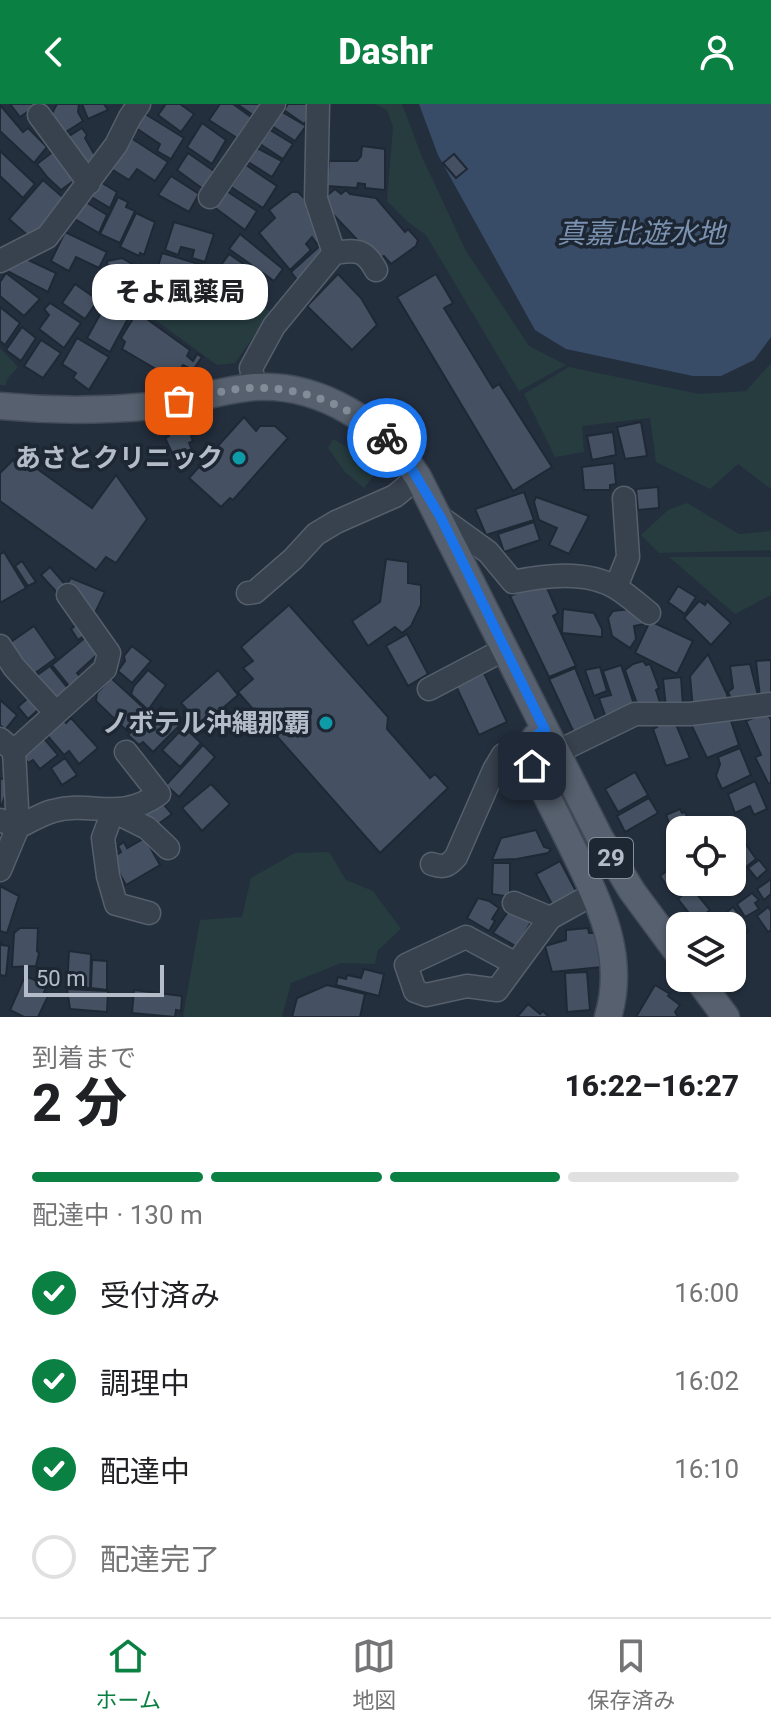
<!DOCTYPE html>
<html lang="ja">
<meta charset="utf-8">
<style>
body{margin:0;font-family:Roboto,"Noto Sans JP",sans-serif;background:#f2f2f2;color:#202124;height:100vh;display:flex;flex-direction:column;font-size:30px;white-space:nowrap}
*{box-sizing:border-box;margin:0}
p{font-size:26px;color:#757577}
.icon{flex:none;width:44px;height:44px;fill:none;stroke:currentColor;stroke-width:2;stroke-linecap:round;stroke-linejoin:round}
.map{position:relative;height:913px;overflow:hidden}
.side{display:flex;flex-direction:column;background:#fff;flex:1}
.side>*{flex:none}
.tools{position:absolute;left:666px;top:712px;display:grid;gap:16px}
.tools a{display:grid;place-items:center;width:80px;height:80px;border-radius:16px;background:#fff;box-shadow:0 2px 6px #0004;font-size:40px}
.scale{position:absolute;left:24px;bottom:20px;width:140px;box-sizing:border-box;padding-left:8px;border:4px solid #b4bcc9;border-top:0;font-size:22px;line-height:28px;white-space:nowrap;color:#b4bcc9;-webkit-text-stroke:6px #1d2633;paint-order:stroke}
.pin{position:absolute;display:grid;place-items:center;width:68px;height:68px;color:#fff;margin:-34px;border-radius:16px;box-shadow:0 4px 12px #0006}
.courier{position:absolute;display:grid;place-items:center;width:80px;height:80px;margin:-40px;border:6px solid #1a73e8;border-radius:50%;background:#fff;color:#222;box-shadow:0 2px 10px #0007}
.bubble{position:absolute;height:56px;border-radius:24px;background:#fff;box-shadow:0 2px 6px #0004;font-size:26px;font-weight:800;line-height:56px;text-align:center}
.overview em{font-style:normal;font-weight:800}
.overview div{display:flex;flex-direction:column-reverse}
.overview{display:flex;align-items:center;justify-content:space-between;height:136px;padding:0 32px}
h1{font-size:52px;font-weight:800;line-height:60px}
.bar{display:grid;grid-template-columns:repeat(4,1fr);gap:12px 8px;align-content:center;height:96px;padding:0 32px}
.bar i{height:10px;border-radius:6px;background:#e0e0e0}
.bar .on{background:#0b8043}
.bar p{grid-column:span 4}
ol{padding:0 32px;list-style:none}
li{display:flex;align-items:center;gap:24px;height:88px}
li p{margin-inline-start:auto}
li .icon{padding:8px;border-radius:50%;background:#0b8043;color:#fff;stroke-width:4}
li:last-child{color:#757577}
li i{width:44px;height:44px;border:4px solid #e0e0e0;border-radius:50%}
header{display:flex;justify-content:space-between;align-items:center;height:104px;padding:0 32px;background:#0b8043;color:#fff;font-size:36px;font-weight:800}
.tabs{display:flex;justify-content:space-around;align-items:center;height:112px;border-top:2px solid #e0e0e0;background:#fff;font-size:22px;color:#757577}
.tabs a{display:grid;justify-items:center;gap:4px}
.tabs .on{color:#0b8043}
.map>svg:first-child{display:block}
</style>
<header><svg class="icon" aria-label="back" viewBox="0 0 24 24"><path d="M15 5l-7 7 7 7"/></svg>Dashr<svg class="icon" aria-label="person" viewBox="0 0 24 24"><circle cx="12" cy="8" r="4"/><path d="M4 21q1-7 8-7t8 7"/></svg></header>
<div class="map">
<svg width="771" height="913" viewBox="0 0 771 913">
<rect width="100%" height="100%" fill="#242f3e"/>
<g fill="#263c3f">
<polygon points="375,0 402,0 422,53 466,147 529,242 566,261 519,287 426,131 408,118 387,97 393,23 387,6"/>
<polygon points="210,170 271,208 235,259 217,261 143,207 151,182 191,202"/>
<polygon points="0,244 18,263 7,275 6,281 0,281"/>
<polygon points="771,259 771,385 738,360 710,385 656,358 650,314 582,322 584,348 555,353 524,290 569,263 699,290 746,287"/>
<polygon points="333,335 362,352 378,366 364,384 345,368 328,344"/>
<polygon points="687,399 739,430 771,427 771,446 659,449 641,431 668,406"/>
<polygon points="669,453 771,453 771,491 735,510"/>
<polygon points="329,748 346,776 373,787 401,825 378,846 375,860 341,859 291,879 282,913 183,913 200,816 242,813 251,774 295,749"/>
</g>
<polygon fill="#394c67" points="419,0 771,0 771,233 754,256 721,272 693,272 566,245 535,226 438,51"/>
<g fill="#455162" stroke="#1f2835" stroke-width="2">
<polygon points="10,0 39,0 20,13"/>
<polygon points="57,0 79,0 78,8 83,17 61,31 49,15"/>
<polygon points="82,0 104,0 108,6 88,15"/>
<polygon points="166,0 180,0 194,10 181,28 158,11"/>
<polygon points="220,0 233,0 251,13 237,34 209,16"/>
<polygon points="237,0 266,0 257,14"/>
<polygon points="288,0 309,0 314,6 304,20 284,6"/>
<polygon points="0,1 23,28 28,24 47,43 34,59 0,27"/>
<polygon points="142,8 184,34 171,55 157,47 160,40 133,22"/>
<polygon points="282,8 306,22 295,37 272,22"/>
<polygon points="202,19 226,36 212,60 187,43"/>
<polygon points="82,24 87,31 85,34 97,55 85,63 66,34"/>
<polygon points="270,26 293,40 283,55 260,40"/>
<polygon points="128,32 168,58 155,77 137,65 129,76 108,63"/>
<polygon points="362,42 385,45 385,86 365,84 365,80 358,79 357,84 327,82 329,57 357,57 361,52"/>
<polygon points="257,44 282,57 272,73 248,58"/>
<polygon points="0,47 35,80 23,94 0,72"/>
<polygon points="54,47 75,76 61,86 48,74 37,60"/>
<polygon points="188,49 214,67 203,85 177,66"/>
<polygon points="454,50 467,65 456,74 443,59"/>
<polygon points="246,61 277,82 263,104 231,83"/>
<polygon points="171,72 199,90 189,108 158,91"/>
<polygon points="43,76 66,96 33,136 9,115"/>
<polygon points="97,76 117,88 110,104 88,91"/>
<polygon points="335,85 341,90 346,86 350,90 376,94 405,128 408,125 418,136 416,142 391,160 384,152 380,153 365,144 328,105 325,93"/>
<polygon points="225,86 257,107 245,126 214,103"/>
<polygon points="292,88 298,88 311,101 307,105 315,115 315,127 321,137 317,140 312,133 306,140 311,146 290,166 259,129 275,114 269,106"/>
<polygon points="118,93 128,98 126,103 135,107 120,139 100,130"/>
<polygon points="84,97 107,111 99,129 73,114"/>
<polygon points="136,109 155,118 144,151 140,149 139,152 120,143"/>
<polygon points="174,118 214,130 205,158 192,154 194,146 181,143 178,151 165,146"/>
<polygon points="65,128 107,148 99,164 76,153 69,167 51,157"/>
<polygon points="240,130 283,165 274,177 229,145"/>
<polygon points="322,140 325,144 298,177 291,168"/>
<polygon points="162,149 202,161 194,189 180,186 182,178 171,174 169,183 154,176"/>
<polygon points="229,150 258,170 248,186 217,167"/>
<polygon points="24,154 56,169 48,188 7,167 11,158 20,160"/>
<polygon points="122,154 137,163 130,191 111,193 107,157"/>
<polygon points="6,169 40,195 24,212 0,192 0,178"/>
<polygon points="338,170 361,194 377,221 352,246 307,202"/>
<polygon points="436,170 453,199 444,204 493,284 499,280 552,363 513,387 397,193"/>
<polygon points="75,180 98,196 85,215 62,199"/>
<polygon points="107,198 130,211 110,248 87,234"/>
<polygon points="50,199 81,219 64,244 39,225 49,211 44,205"/>
<polygon points="0,203 20,219 5,241 0,237"/>
<polygon points="137,208 190,246 187,252 193,257 197,250 202,253 193,266 183,261 176,271 169,267 166,271 122,245 125,238 121,234"/>
<polygon points="22,223 36,234 21,257 6,246"/>
<polygon points="77,234 109,253 89,286 73,274 76,269 62,260"/>
<polygon points="41,236 61,249 43,274 24,262"/>
<polygon points="244,313 256,327 260,322 275,322 288,334 233,396 230,394 221,403 189,374"/>
<polygon points="641,318 647,352 625,355 617,323"/>
<polygon points="195,319 199,329 191,332 193,337 189,339 192,346 174,353 165,334 169,332 166,326 173,322 175,327"/>
<polygon points="613,328 616,351 592,356 587,332"/>
<polygon points="22,354 92,404 116,371 147,415 116,459 106,453 96,466 0,397 0,369 13,356 17,360"/>
<polygon points="614,359 616,380 610,381 610,386 584,386 582,363"/>
<polygon points="658,383 659,404 638,406 636,385"/>
<polygon points="524,388 534,416 486,431 475,405"/>
<polygon points="536,393 589,412 569,450 549,441 557,424 539,416 534,398"/>
<polygon points="534,418 540,436 504,448 498,430"/>
<polygon points="4,448 26,484 0,499 0,450"/>
<polygon points="386,455 408,458 408,479 421,481 421,501 411,522 402,529 395,523 368,542 352,517 380,498"/>
<polygon points="22,457 36,478 28,482 15,462"/>
<polygon points="50,463 70,486 62,494 41,471"/>
<polygon points="71,474 105,488 94,511 68,478"/>
<polygon points="544,477 558,509 553,512 576,562 549,573 510,492"/>
<polygon points="678,482 696,493 685,510 668,498"/>
<polygon points="699,497 705,501 707,497 731,519 711,541 684,514"/>
<polygon points="289,501 388,613 387,625 430,674 435,670 448,684 380,749 238,588 253,575 243,564 253,557 241,543"/>
<polygon points="563,505 594,509 602,525 602,533 562,529"/>
<polygon points="630,505 643,515 644,520 634,522 636,535 630,544 612,532 608,514 613,507"/>
<polygon points="650,517 693,537 677,570 635,549"/>
<polygon points="80,518 88,529 78,536 71,525"/>
<polygon points="34,522 56,554 31,572 8,540"/>
<polygon points="407,530 428,570 408,582 386,542"/>
<polygon points="86,533 100,548 77,569 85,578 73,587 52,561"/>
<polygon points="132,542 151,557 132,579 118,567 125,557 124,552"/>
<polygon points="708,550 727,590 729,601 693,605 690,572"/>
<polygon points="771,556 771,594 760,593 756,557"/>
<polygon points="643,557 646,561 650,560 659,584 656,586 661,602 639,605 625,566 633,560"/>
<polygon points="750,560 759,595 734,601 728,588 733,584 730,562"/>
<polygon points="621,561 636,606 607,617 599,594 611,591 603,567"/>
<polygon points="50,562 71,588 55,602 36,572"/>
<polygon points="600,563 607,587 594,592 585,566"/>
<polygon points="575,564 596,616 588,625 575,631 549,575"/>
<polygon points="148,566 166,581 148,606 131,590 134,582"/>
<polygon points="218,566 238,591 202,622 181,599"/>
<polygon points="484,569 507,618 479,631 456,582"/>
<polygon points="681,573 683,602 666,604 663,575"/>
<polygon points="111,574 147,607 127,627 96,597 97,589"/>
<polygon points="29,593 39,605 28,615 18,603"/>
<polygon points="0,596 17,611 5,626 0,621"/>
<polygon points="161,603 180,621 153,648 143,638 139,641 128,631 150,609 154,612"/>
<polygon points="767,608 771,616 771,680 768,679 755,653 761,651 746,617"/>
<polygon points="71,614 98,644 79,660 69,647 64,651 46,630 62,615 66,619"/>
<polygon points="730,614 739,641 707,654 690,618"/>
<polygon points="675,618 690,654 666,662 653,625 657,623 656,619"/>
<polygon points="184,623 201,639 180,663 162,646"/>
<polygon points="41,631 58,651 40,665 33,656 28,659 21,648"/>
<polygon points="203,641 215,653 179,693 166,681"/>
<polygon points="740,644 751,671 722,685 716,672 720,660 718,653"/>
<polygon points="65,654 77,671 62,681 51,664"/>
<polygon points="635,668 648,691 618,708 605,685"/>
<polygon points="0,674 10,678 0,706"/>
<polygon points="755,677 767,705 754,711 750,702 735,709 728,690"/>
<polygon points="211,680 230,700 202,727 182,704"/>
<polygon points="649,694 658,709 625,728 617,712"/>
<polygon points="158,697 168,699 165,702 172,710 157,721 143,707"/>
<polygon points="680,705 682,709 685,708 693,725 680,726 680,731 675,734 666,711"/>
<polygon points="536,726 544,743 551,745 548,749 517,755 492,756 501,734"/>
<polygon points="736,726 756,755 737,770 732,762 732,729"/>
<polygon points="145,734 160,761 126,781 111,755 121,748 118,742 124,738 127,744"/>
<polygon points="759,756 767,766 757,775 748,764"/>
<polygon points="560,757 578,791 554,804 536,770"/>
<polygon points="493,759 510,759 510,793 492,790"/>
<polygon points="677,759 680,762 680,778 690,778 673,790 660,772"/>
<polygon points="771,775 771,790 764,796 757,785"/>
<polygon points="0,782 19,792 7,829 0,827"/>
<polygon points="691,783 710,806 696,818 678,795"/>
<polygon points="752,789 759,796 755,799 759,805 745,813 737,800"/>
<polygon points="478,794 489,797 499,804 492,815 495,817 489,827 467,814"/>
<polygon points="733,803 740,812 738,814 748,827 739,835 732,827 732,822 728,822 721,813"/>
<polygon points="768,803 771,807 771,826 768,828 757,812"/>
<polygon points="508,808 531,818 517,843 493,829"/>
<polygon points="20,824 38,824 37,847 39,849 36,862 12,863 14,829"/>
<polygon points="588,824 589,829 595,829 602,863 552,868 545,842 566,836 566,826"/>
<polygon points="0,837 2,841 9,842 6,872 0,871"/>
<polygon points="69,847 91,850 90,884 67,882"/>
<polygon points="92,856 107,857 107,886 91,884"/>
<polygon points="364,865 384,870 379,892 336,881 338,873 346,875 347,871 361,874"/>
<polygon points="587,868 590,906 567,908 565,869"/>
<polygon points="25,872 37,877 39,872 46,875 43,880 47,882 44,888 49,890 38,913 24,913 10,906"/>
<polygon points="327,881 365,890 360,913 292,913 297,894"/>
<polygon points="655,881 670,890 668,892 680,901 675,908 678,913 636,913"/>
<polygon points="67,885 108,887 107,908 70,905"/>
<polygon points="134,886 182,892 181,907 176,906 175,913 132,909"/>
<polygon points="528,900 540,910 543,907 549,913 517,913"/>
</g>
<g fill="none" stroke-linecap="round" stroke-linejoin="round">
<defs>
<g id="minor">
<polyline points="39,11 89,79"/>
<polyline points="210,93 274,0"/>
<path d="M334,149C356,146 364,144 376,166"/>
<polyline points="0,157 47,133 116,41 130,13 139,0"/>
<polyline points="255,283 251,264 274,222 334,149 316,95 318,0"/>
<path d="M441,414L488,448L513,478C545,471 589,466 618,485C629,492 639,501 649,509"/>
<polyline points="616,483 628,453 624,394"/>
<polyline points="248,489 255,488 293,455 316,430 336,418 395,392 418,373"/>
<polyline points="0,542 14,563 56,609"/>
<polyline points="429,585 505,545"/>
<polyline points="0,635 14,647 18,723 0,766"/>
<polyline points="14,647 105,565 109,549 68,491"/>
<polyline points="555,649 635,610 690,610 771,600"/>
<path d="M0,716L18,723C29,718 41,710 53,707C93,696 118,719 159,690L126,648"/>
<path d="M432,760C444,764 448,762 456,753L494,666L503,651L530,638"/>
<polyline points="514,799 550,814"/>
<polyline points="149,809 116,800 108,772 103,734 113,707 147,724 168,744"/>
<polyline points="516,860 466,833 406,861 415,887 426,891 467,882 497,886 550,814 595,789"/>
</g>
<g id="major">
<path d="M0,302C51,307 101,307 152,302C187,298 220,286 254,283C322,279 383,320 418,373L600,734L632,787L680,852"/>
<path d="M545,626C529,635 528,645 532,662C547,693 563,724 578,755C603,806 625,856 608,913"/>
<polyline points="697,874 726,913"/>
</g>
</defs>
<use href="#minor" stroke="#565f6c" stroke-width="25"/>
<use href="#major" stroke="#414a57" stroke-width="29"/>
<use href="#minor" stroke="#38414e" stroke-width="22"/>
<use href="#major" stroke="#56606e" stroke-width="26"/>
</g>
<g fill="none" stroke-linecap="round" stroke-linejoin="round">
<path stroke="#828b98" stroke-width="8" stroke-dasharray="0 14.4" d="M179,297C204,292 232,283 258,284C307,284 351,303 387,334"/>
<path stroke="#1a73e8" stroke-width="10" d="M387,334L404,352L441,414L545,626C528,634 528,645 532,662"/>
</g>
<g fill="#0f9aa8" stroke="#1d2633" stroke-width="3">
<circle cx="239" cy="354" r="8"/>
<circle cx="326" cy="619" r="8"/>
</g>
<g text-anchor="middle" stroke-width="7" stroke-linejoin="round" paint-order="stroke">
<rect fill="#1d2633" stroke="#878f9c" stroke-width="2" x="589" y="734" width="44" height="40" rx="6"/>
<g font-size="24" font-weight="bold" fill="#b4bcc9">
<text x="611" y="762">29</text>
</g>
<g font-size="26" font-weight="bold" fill="#b4bcc9" stroke="#1d2633" text-anchor="end">
<text x="223" y="363">あさとクリニック</text>
<text x="310" y="628">ノボテル沖縄那覇</text>
</g>
<g font-size="28" font-style="italic" fill="#7c92b1" stroke="#1d2633">
<text x="641" y="139">真嘉比遊水地</text>
</g>
</g>
</svg>
<div class="tools">
<a><svg class="icon" aria-label="locate" viewBox="0 0 24 24"><circle cx="12" cy="12" r="6"/><path d="M12 2v4M12 18v4M2 12h4M18 12h4"/></svg></a>
<a><svg class="icon" aria-label="layers" viewBox="0 0 24 24"><path d="M12 4l9 5-9 5-9-5zM3 14l9 5 9-5"/></svg></a>
</div>
<div class="scale">50 m</div>
<div class="pin" style="left:179px;top:297px;background:#ea580c"><svg class="icon" aria-label="bag" viewBox="0 0 24 24"><path d="M5 8h14l-1 12H6zM9 8a3 3 0 0 1 6 0"/></svg></div>
<div class="pin" style="left:532px;top:662px;background:#1f2937"><svg class="icon" aria-label="home" viewBox="0 0 24 24"><path d="M3 11l9-7 9 7M6 9v11h12V9"/></svg></div>
<div class="courier" style="left:387px;top:334px"><svg class="icon" aria-label="bike" viewBox="0 0 24 24"><circle cx="6" cy="16" r="4"/><circle cx="18" cy="16" r="4"/><path d="M6 16l4-8h5l3 8M10 8l3 8H6M13 5h3"/></svg></div>
<div class="bubble" style="left:92px;top:160px;width:176px">そよ風薬局</div>
</div>
<section class="side">
<div class="overview"><div><h1>2 分</h1><p>到着まで</p></div><em>16:22–16:27</em></div>
<div class="bar"><i class="on"></i><i class="on"></i><i class="on"></i><i></i><p>配達中 · 130 m</p></div>
<ol>
<li><svg class="icon" aria-label="check" viewBox="0 0 24 24"><path d="M5 12l5 5 9-10"/></svg>受付済み<p>16:00</p></li>
<li><svg class="icon" aria-label="check" viewBox="0 0 24 24"><path d="M5 12l5 5 9-10"/></svg>調理中<p>16:02</p></li>
<li><svg class="icon" aria-label="check" viewBox="0 0 24 24"><path d="M5 12l5 5 9-10"/></svg>配達中<p>16:10</p></li>
<li><i></i>配達完了</li>
</ol>
</section>
<nav class="tabs">
<a class="on"><svg class="icon" aria-label="home" viewBox="0 0 24 24"><path d="M3 11l9-7 9 7M6 9v11h12V9"/></svg>ホーム</a>
<a><svg class="icon" aria-label="map" viewBox="0 0 24 24"><path d="M3 6l6-2 6 2 6-2v14l-6 2-6-2-6 2zM9 4v14M15 6v14"/></svg>地図</a>
<a><svg class="icon" aria-label="saved" viewBox="0 0 24 24"><path d="M7 4h10v16l-5-4-5 4z"/></svg>保存済み</a>
</nav>
